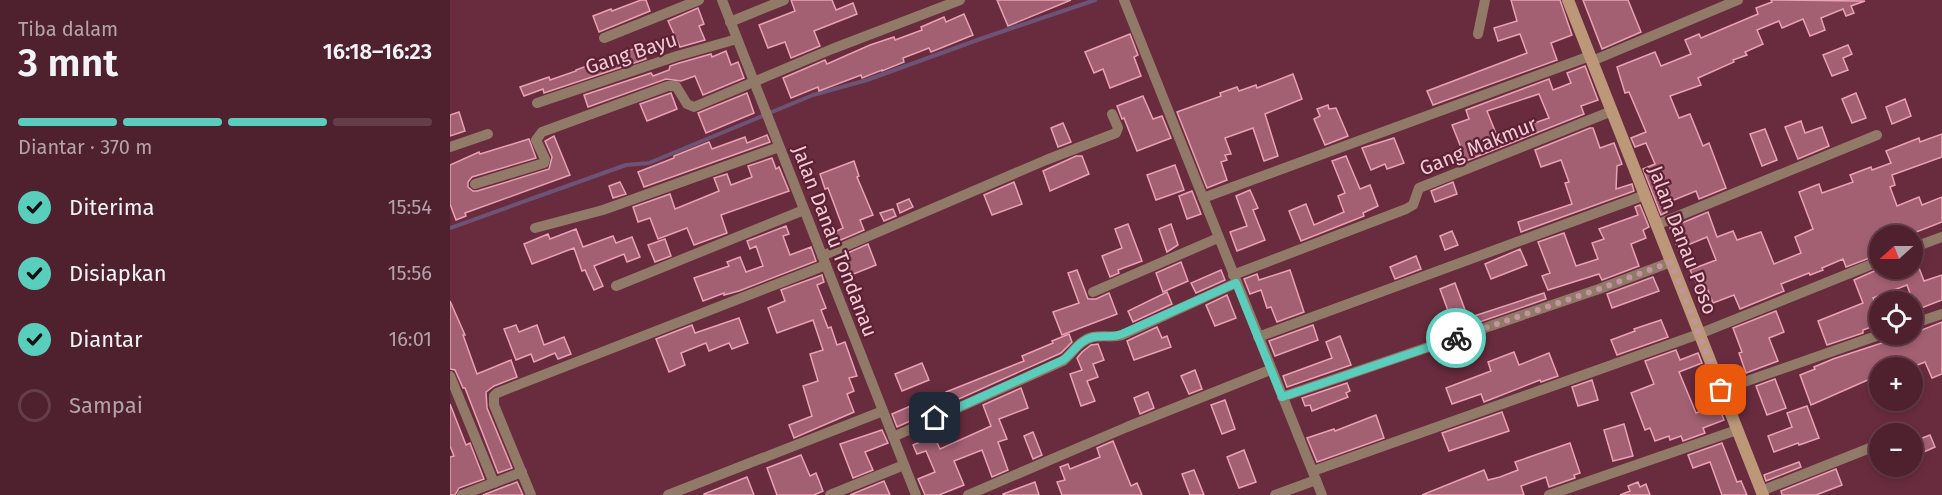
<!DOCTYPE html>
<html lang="id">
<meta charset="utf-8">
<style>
body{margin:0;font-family:"Fira Sans",sans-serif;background:#552937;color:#f1f3f6;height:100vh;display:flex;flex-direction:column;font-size:22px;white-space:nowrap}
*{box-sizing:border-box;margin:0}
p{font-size:20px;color:#b3a3aa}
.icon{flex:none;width:33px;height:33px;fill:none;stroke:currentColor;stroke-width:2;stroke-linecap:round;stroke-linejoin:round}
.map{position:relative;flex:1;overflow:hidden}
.details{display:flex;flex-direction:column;background:#4f212f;width:450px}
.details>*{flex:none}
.needle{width:39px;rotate:249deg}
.controls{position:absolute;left:1419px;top:225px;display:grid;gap:12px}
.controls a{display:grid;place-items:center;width:54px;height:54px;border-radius:50%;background:#4f212f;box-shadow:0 3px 9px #0003,0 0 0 2px #663e4b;font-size:30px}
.pin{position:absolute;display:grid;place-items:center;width:51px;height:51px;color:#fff;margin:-26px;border-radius:12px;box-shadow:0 3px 9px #0006}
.courier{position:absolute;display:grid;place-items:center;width:60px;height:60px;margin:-30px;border:4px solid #5acebd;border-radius:50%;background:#fff;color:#222;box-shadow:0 2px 8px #0007}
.head em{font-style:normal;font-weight:600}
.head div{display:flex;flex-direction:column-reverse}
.head{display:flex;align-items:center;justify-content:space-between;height:102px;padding:0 18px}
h1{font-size:39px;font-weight:600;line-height:45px}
.bar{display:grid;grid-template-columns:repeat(4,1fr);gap:9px 6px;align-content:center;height:72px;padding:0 18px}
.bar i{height:8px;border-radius:4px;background:#663e4b}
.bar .selected{background:#5acebd}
.bar p{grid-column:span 4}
ol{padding:0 18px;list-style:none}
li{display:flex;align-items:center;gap:18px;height:66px}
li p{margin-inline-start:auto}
li .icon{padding:6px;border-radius:50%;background:#5acebd;color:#111;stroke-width:4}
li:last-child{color:#b3a3aa}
li i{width:33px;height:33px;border:3px solid #663e4b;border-radius:50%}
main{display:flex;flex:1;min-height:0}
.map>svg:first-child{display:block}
</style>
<main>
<section class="details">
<div class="head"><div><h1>3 mnt</h1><p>Tiba dalam</p></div><em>16:18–16:23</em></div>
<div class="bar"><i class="selected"></i><i class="selected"></i><i class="selected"></i><i></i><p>Diantar · 370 m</p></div>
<ol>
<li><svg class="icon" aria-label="check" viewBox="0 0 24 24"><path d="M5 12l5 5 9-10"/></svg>Diterima<p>15:54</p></li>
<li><svg class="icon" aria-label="check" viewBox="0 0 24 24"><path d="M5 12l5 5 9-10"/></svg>Disiapkan<p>15:56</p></li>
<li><svg class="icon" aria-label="check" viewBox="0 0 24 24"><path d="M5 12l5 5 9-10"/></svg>Diantar<p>16:01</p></li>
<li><i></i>Sampai</li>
</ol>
</section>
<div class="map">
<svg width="1492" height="495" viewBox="0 0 1492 495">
<rect width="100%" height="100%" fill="#692c3f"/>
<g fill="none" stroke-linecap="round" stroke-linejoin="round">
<polyline stroke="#6d5375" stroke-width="4" points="0,228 176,165 199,163 363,95 417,80 533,38 645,0"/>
</g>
<g fill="#a46073" stroke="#eaa1b3" stroke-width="1.5" fill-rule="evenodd">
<polygon points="191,0 196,0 200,11 149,32 143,16 161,9 162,11"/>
<polygon points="341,0 382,0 386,10 403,3 407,14 364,31 370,46 341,58 335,42 318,48 309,25 345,11"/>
<polygon points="547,0 621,0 558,26"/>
<polygon points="1061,0 1110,0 1122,35 1101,43 1107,60 983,105 977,91 1077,53 1070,34 1048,41 1044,28 1067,21"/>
<polygon points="1133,0 1178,0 1191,32 1152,49"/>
<polygon points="1321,0 1415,1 1401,6 1404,13 1396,16 1393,9 1371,18 1375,30 1360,36 1353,19 1332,28 1329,21 1307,30 1313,44 1295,52 1297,55 1283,60 1284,62 1248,78 1251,85 1220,96 1229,118 1240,114 1253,146 1259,143 1276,188 1249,199 1246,191 1214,204 1217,212 1211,215 1193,169 1205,164 1196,143 1185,147 1181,138 1196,132 1179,92 1175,93 1167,67 1205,52 1211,66 1241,54 1235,40 1249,34 1251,38 1308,14 1306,8 1322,2"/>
<polygon points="248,8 254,24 249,26 255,40 230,47 218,21"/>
<polygon points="514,14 523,35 481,52 479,48 453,58 454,62 432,71 432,70 412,78 411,75 369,91 368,87 341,98 333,78 375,60 377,64 420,45 444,37 445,40 472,30 471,27 494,17 496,22"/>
<polygon points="680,34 688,55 684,57 691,76 660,88 653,69 644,73 635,52"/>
<polygon points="1398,45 1402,54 1393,58 1398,70 1382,76 1373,55"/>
<polygon points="191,46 196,59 94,93 93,89 74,96 70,87 99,77 100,80 126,71 126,70 142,64 142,65"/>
<polygon points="276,51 281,65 288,62 294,78 253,95 245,76 231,81 216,79 138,107 134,95 201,73 203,76 219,70 220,66 229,63 261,54 262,57"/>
<path d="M1135,66L1148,100L1131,106L1134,114L1011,163L1006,152L1012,150L1002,125L1019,119L1016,110L1099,79L1103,90L1121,83L1117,73ZM1089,94L1099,118L1047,136L1037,111Z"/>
<polygon points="843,74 852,99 815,114 828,156 814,161 803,128 775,138 781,154 775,155 777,160 771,162 777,180 757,188 727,112 771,96 770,93 787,87 789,91 806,85 807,88"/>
<polygon points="221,93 227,109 197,121 190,104"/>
<polygon points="297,93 304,113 256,133 248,113"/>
<polygon points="1406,93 1416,118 1402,123 1392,99"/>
<polygon points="693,96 703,119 712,116 721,138 687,151 674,118 672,119 667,106"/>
<polygon points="1455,99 1461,116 1442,124 1436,107"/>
<polygon points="878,105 879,109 886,108 898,136 875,145 864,119 870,116 867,109"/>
<polygon points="9,112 15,131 0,136 0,115"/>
<polygon points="1351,121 1355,133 1372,127 1379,146 1348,159 1335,127"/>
<polygon points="613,123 621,142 608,147 601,128"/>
<polygon points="1140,128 1143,128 1150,148 1164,143 1172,164 1167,166 1166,189 1182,184 1184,191 1071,232 1068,222 1122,204 1115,183 1119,182 1111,160 1091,167 1085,150"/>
<polygon points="1315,129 1327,160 1312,166 1300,134"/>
<polygon points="1492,134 1492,157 1442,175 1445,185 1440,187 1447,206 1469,197 1472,205 1492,197 1492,222 1456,236 1430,236 1430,244 1426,245 1430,254 1396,267 1393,259 1372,268 1373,270 1360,275 1359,273 1331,284 1334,291 1290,309 1284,295 1263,303 1257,288 1250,290 1240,270 1266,260 1257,237 1228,249 1220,228 1258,212 1267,237 1283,231 1287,240 1311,232 1324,264 1351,253 1345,237 1363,229 1349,192 1369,184 1372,193 1403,182 1400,175 1421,167 1422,170 1441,163 1436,151 1469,138 1470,142"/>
<polygon points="317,135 320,142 194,187 188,172 224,158 224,156 259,142 262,149 295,137 297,143"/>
<polygon points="104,136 120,175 15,213 16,216 6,220 0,204 0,165 29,152 30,154 79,139 86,158 22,177 18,182 18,187 23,191 27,191 99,169 102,157 95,141"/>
<polygon points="944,138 954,163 937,169 935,164 921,170 912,148"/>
<polygon points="626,156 632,156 639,174 600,191 593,171"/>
<polygon points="896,156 910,189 920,185 928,206 913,213 914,216 851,241 839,211 856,204 864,225 894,212 888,196 895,193 882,161"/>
<polygon points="322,158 326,169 329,167 339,191 271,215 277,233 244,245 237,228 208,239 200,218 188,222 183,207 220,194 225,209 269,191 264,178 277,174 281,185 302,177 298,166"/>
<polygon points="404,161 409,176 407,177 423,215 410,220 414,230 384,243 381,234 393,228 378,188 375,189 370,174"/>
<polygon points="725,165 734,190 706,200 697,175"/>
<polygon points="170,182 176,194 163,198 159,186"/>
<polygon points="564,182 572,204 542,215 534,195"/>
<polygon points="1003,182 1007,194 985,202 981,191"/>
<polygon points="800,190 808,208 803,210 815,240 787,251 780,232 797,226 786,196"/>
<polygon points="742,191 751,214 737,219 729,196"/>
<polygon points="459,199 463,207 450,213 447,204"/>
<polygon points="1190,205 1199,227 1193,230 1196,238 1181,244 1189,266 1152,280 1149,274 1098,290 1092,276 1100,273 1088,242 1114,233 1126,266 1148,259 1142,243 1154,239 1149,229 1188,215 1185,207"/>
<polygon points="443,209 446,216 434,221 430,213"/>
<polygon points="678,224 692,261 668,270 669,273 660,277 652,256 672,248 665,229"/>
<polygon points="721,224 728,245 717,252 709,229"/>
<polygon points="336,226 339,234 333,236 340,255 361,247 366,261 289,291 274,295 274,293 253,301 244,278 279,266 277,262 290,257 296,272 313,266 306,246 300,249 297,241"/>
<polygon points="126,229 133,247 163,236 166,243 182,237 190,257 177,262 174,254 144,266 153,286 144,290 135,270 132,271 124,248 82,264 74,244 98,234 100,239"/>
<polygon points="1002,231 1008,245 995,250 990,236"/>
<polygon points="215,239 221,256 205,262 198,245"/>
<polygon points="418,244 426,265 401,275 393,255"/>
<polygon points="1070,249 1077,265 1041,279 1035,264"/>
<polygon points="966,256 971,269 945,279 940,267"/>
<polygon points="731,262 738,281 713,292 706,273"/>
<polygon points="1431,268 1469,268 1474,281 1492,275 1492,300 1466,310 1457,285 1423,298 1430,314 1430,324 1413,330 1413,333 1377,345 1368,321 1413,303 1404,280"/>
<polygon points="627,270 638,299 646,299 659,293 667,314 612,335 603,312 629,303 618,273"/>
<polygon points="771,270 775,280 746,293 741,283"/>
<polygon points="840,270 854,312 827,322 821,307 817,308 811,290 800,294 794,279 807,274 809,280"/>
<polygon points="372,275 374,282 367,285 376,308 371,310 378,328 381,327 387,345 395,342 407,376 399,378 404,391 397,394 404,412 344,438 339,425 362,416 353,386 368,381 360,354 373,350 363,320 327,333 318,308 335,301 331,290"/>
<polygon points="1203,277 1209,291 1162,308 1157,294"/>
<polygon points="1005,283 1018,318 1094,293 1096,299 1018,326 1017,322 1004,327 990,289"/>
<polygon points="717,292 722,304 683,322 678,311"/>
<polygon points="777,295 786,318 765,326 756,305"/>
<polygon points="0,301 15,335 13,335 27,374 61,360 67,377 44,386 36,392 37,408 62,468 48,473 15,388 13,388 5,370 0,369"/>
<polygon points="1326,311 1334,332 1319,338 1328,361 1296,373 1289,353 1292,352 1283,328"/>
<polygon points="289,318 298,343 282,349 279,343 259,351 256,343 231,353 235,365 219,372 206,339 242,325 245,333"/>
<polygon points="1211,320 1218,337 1167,355 1161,340 1185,331 1184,329"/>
<polygon points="1492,322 1492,374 1482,378 1475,362 1460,368 1426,368 1429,375 1361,405 1350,375 1365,369 1364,367 1383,359 1438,341 1439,343"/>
<polygon points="66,325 69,332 87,325 94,345 114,337 121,354 108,359 105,353 84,362 81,354 66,360 54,329"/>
<polygon points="863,325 868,340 825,356 819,341"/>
<polygon points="707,327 712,338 717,336 721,347 684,360 677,341"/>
<polygon points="619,334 622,342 611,353 500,403 496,392 574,361 572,356 603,343 602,341"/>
<polygon points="890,336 901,365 837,387 833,376 882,358 876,342"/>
<polygon points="648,344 654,360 643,364 648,377 637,381 645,401 631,406 620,374 632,370 627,358 632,352 641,345"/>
<polygon points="1226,350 1230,360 1248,353 1252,363 1229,372 1246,413 1268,404 1274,420 1253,428 1255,433 1233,441 1231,436 1220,440 1219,436 1205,441 1200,428 1195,430 1181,393 1204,384 1195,361"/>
<polygon points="1064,352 1069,365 1099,353 1108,376 1091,382 1090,380 1034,402 1031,394 1002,404 996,388 1041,371 1038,362"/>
<polygon points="472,363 479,380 452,391 445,374"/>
<polygon points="745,370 752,389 739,394 731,376"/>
<polygon points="1325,379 1336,408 1317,415 1306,386"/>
<polygon points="1142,380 1148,400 1128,406 1122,387"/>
<polygon points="897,383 900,391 896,393 898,397 862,411 860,405 855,406 852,398"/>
<polygon points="571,388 578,408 549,419 557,439 548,442 558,470 542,477 532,450 504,461 514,485 489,495 475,495 468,479 485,472 476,451 467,454 463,445 484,436 490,449 541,426 533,405"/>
<polygon points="698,392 704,408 690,414 684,398"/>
<polygon points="477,399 482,411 447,427 442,414"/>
<polygon points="775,400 785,429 772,434 761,405"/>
<polygon points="0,404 16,445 20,443 34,479 9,488 5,495 0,495 0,457 4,456 0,446"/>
<polygon points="1357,406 1369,438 1349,445 1348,443 1324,452 1318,436 1342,427 1337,413"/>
<polygon points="1052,412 1059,431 999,451 992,433"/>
<polygon points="926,415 934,438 867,462 857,438 884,429 885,431"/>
<polygon points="1174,424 1183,456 1163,461 1154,430"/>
<polygon points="432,430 438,443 415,452 423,470 403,478 390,444"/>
<polygon points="583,432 592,455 583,459 574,436"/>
<polygon points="1480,435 1485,447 1467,455 1462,442"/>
<polygon points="663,441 681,486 687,483 692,495 612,495 607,482 615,480 610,467 618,464 620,469 650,457 647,448"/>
<polygon points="1120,443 1130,473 1124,475 1125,478 1099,487 1096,477 1071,486 1074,495 972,495 1034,470 1038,480 1050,477 1068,470 1065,462"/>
<polygon points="1272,443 1287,482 1291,481 1297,495 1272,495 1260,462 1243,468 1238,455"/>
<polygon points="794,450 806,482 789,488 777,457"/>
<polygon points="351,455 360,476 366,473 373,491 364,495 327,495 317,468"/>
<polygon points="1349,462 1351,467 1316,481 1314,475"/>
<polygon points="1386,469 1392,485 1366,495 1332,495 1331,491"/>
<polygon points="744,470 754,495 740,495 732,474"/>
<polygon points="297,477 304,495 254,495 254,494"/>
<polygon points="434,481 440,495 400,495"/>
<polygon points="67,482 73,495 33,495 46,490"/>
<polygon points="585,482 589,495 553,495 553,494"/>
<polygon points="1188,482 1190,487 1196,484 1200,495 1170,495 1180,491 1178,486"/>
</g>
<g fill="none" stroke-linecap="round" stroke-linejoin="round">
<g stroke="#917a67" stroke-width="10">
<polyline points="272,0 466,495"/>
<polyline points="674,0 872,495"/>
<polyline points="280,22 334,0"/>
<polyline points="1028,34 1035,0"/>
<polyline points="154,38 249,0"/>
<polyline points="1142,61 1288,0"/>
<polyline points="87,103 227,56 287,39"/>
<polyline points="0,147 38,134"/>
<polyline points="25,184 94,163 95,159 86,140 92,132 218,86 226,86 237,104 244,107 382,49 510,0"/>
<polyline points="753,198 1140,56"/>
<polyline points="1206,225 1427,135"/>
<polyline points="85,228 153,210 329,147"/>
<polyline points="1462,248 1492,237"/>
<polyline points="372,256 596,160 666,133 668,128 662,114"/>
<polyline points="783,275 956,209 963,205 969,188 1162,111"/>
<polyline points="166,286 354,210"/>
<polyline points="643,292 768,238"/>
<polyline points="1462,324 1492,314"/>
<polyline points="808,337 1195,195"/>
<polyline points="0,376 44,483"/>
<polyline points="1271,390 1432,334"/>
<polyline points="832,397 1149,289 1221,262"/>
<path d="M443,437L613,361C623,353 629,340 643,337C653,335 662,338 672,335L786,283"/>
<polyline points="863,471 1249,334 1430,261"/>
<polyline points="1311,491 1430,444"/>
<polyline points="12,495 72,472"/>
<polyline points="81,495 44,405 44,396 47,393 376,265"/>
<polyline points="218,495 433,411"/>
<polyline points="380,495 454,465"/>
<polyline points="518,495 677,427 820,370"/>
<polyline points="825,495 866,480"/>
<polyline points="1099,495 1287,430"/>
</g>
<polyline stroke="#bc9879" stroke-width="12" points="1118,0 1313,495"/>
</g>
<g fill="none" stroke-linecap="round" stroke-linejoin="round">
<polyline stroke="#c394a0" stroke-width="6" stroke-dasharray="0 10.8" points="1006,338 1149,289 1221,262 1271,390"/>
<path stroke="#5acebd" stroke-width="8" d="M485,418L613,360C623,353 629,340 643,337C653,335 662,338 672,334L786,283L832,397L1006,338"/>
</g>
<g text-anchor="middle" stroke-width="4.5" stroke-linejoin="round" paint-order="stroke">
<g font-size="20" fill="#f3ccd5" stroke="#5d2135">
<text transform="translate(181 53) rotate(-18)" y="7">Gang Bayu</text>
<text transform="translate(1028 146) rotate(-22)" y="7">Gang Makmur</text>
<text transform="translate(1233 240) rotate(69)" y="7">Jalan Danau Poso</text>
<text transform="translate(385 241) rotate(69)" y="7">Jalan Danau Tondanau</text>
</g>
</g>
</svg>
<div class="controls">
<a><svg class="needle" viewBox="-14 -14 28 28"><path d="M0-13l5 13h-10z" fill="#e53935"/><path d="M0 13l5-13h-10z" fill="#b3a3aa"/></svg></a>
<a><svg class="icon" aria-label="locate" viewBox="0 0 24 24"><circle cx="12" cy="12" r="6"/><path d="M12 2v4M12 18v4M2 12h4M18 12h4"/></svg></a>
<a>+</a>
<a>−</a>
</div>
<div class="pin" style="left:1271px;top:390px;background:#ea580c"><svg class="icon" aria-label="bag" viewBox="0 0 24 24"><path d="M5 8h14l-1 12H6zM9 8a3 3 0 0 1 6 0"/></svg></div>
<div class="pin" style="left:485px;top:418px;background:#1f2937"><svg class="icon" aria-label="home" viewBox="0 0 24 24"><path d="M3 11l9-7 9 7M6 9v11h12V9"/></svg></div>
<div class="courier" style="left:1006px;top:338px"><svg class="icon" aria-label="bike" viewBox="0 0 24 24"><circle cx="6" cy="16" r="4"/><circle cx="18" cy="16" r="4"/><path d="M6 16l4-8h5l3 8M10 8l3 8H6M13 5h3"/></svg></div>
</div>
</main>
